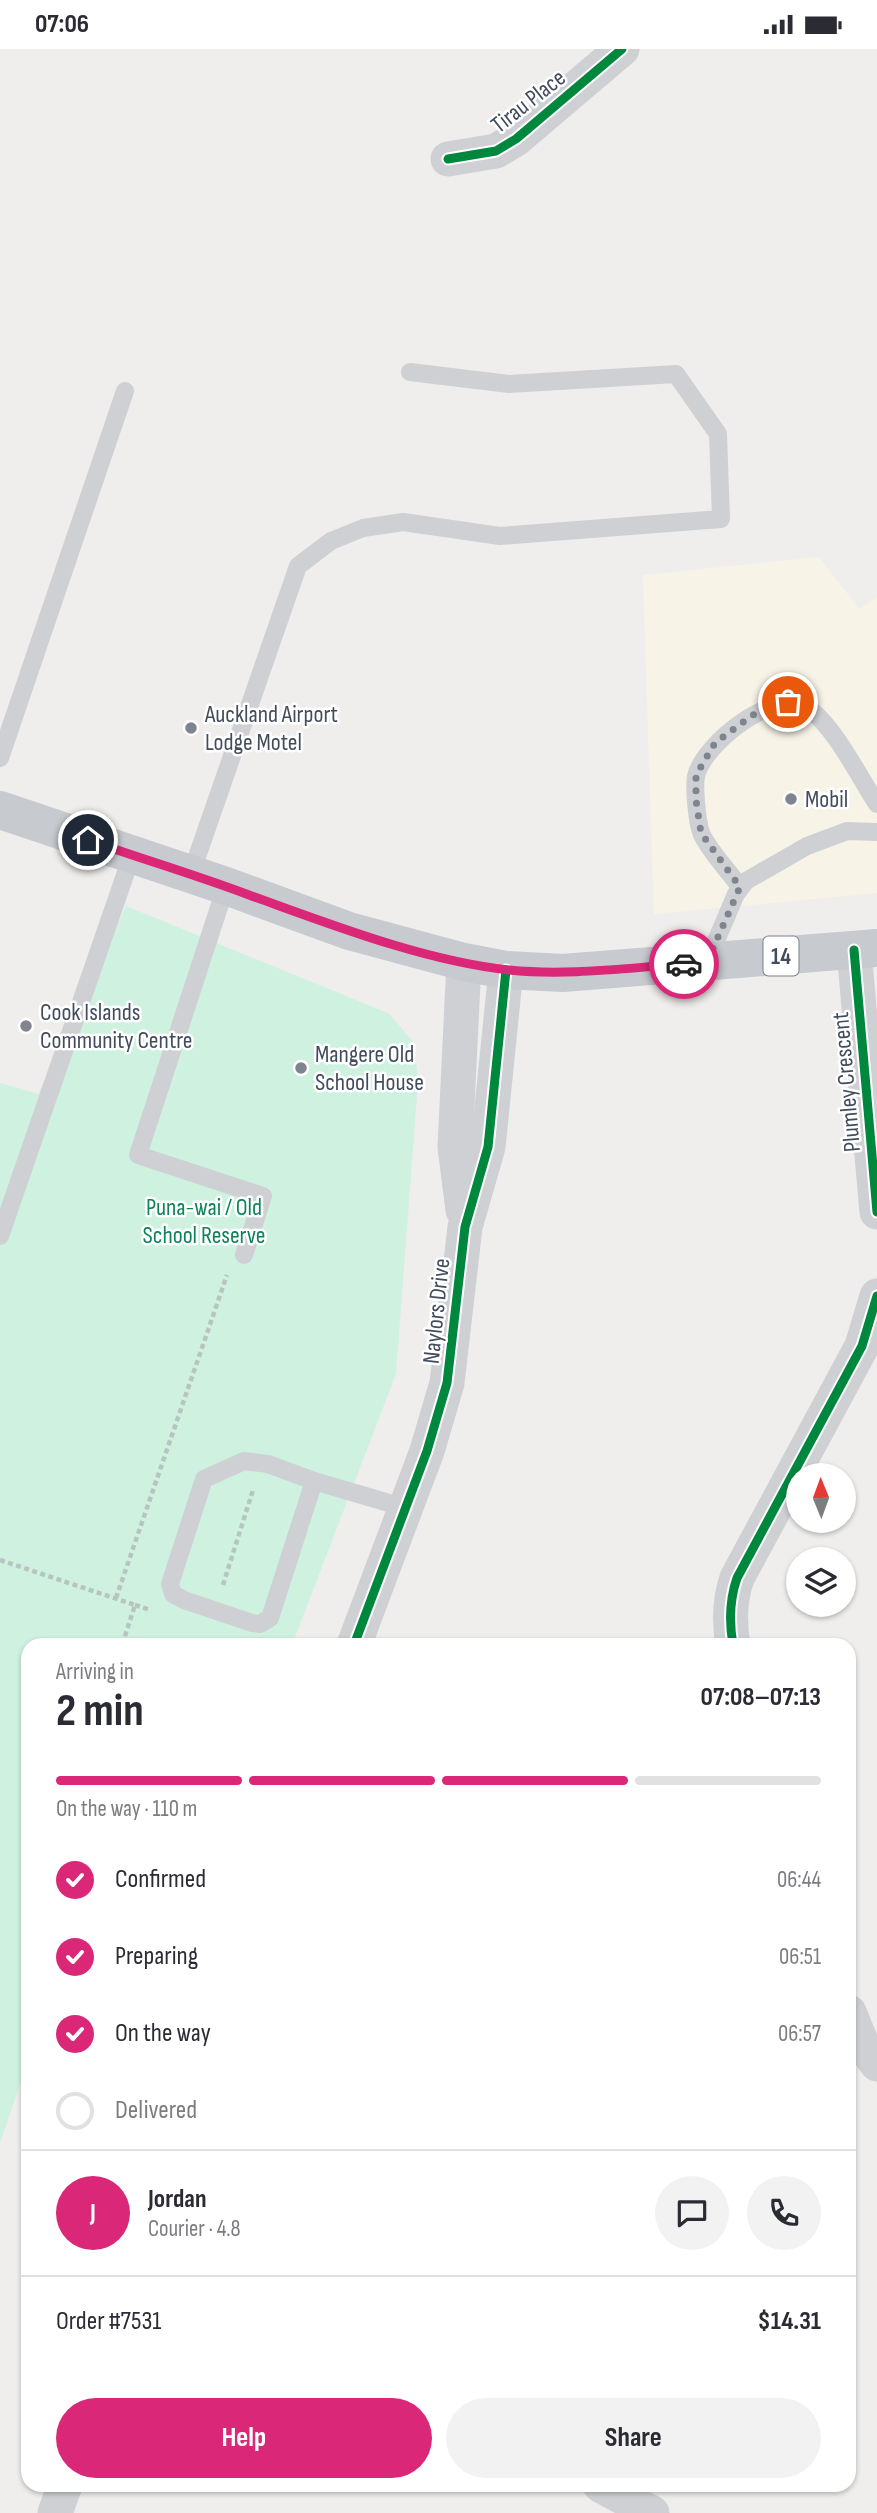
<!DOCTYPE html>
<meta charset="utf-8">
<style>
body{margin:0;font-family:"Sofia Sans Condensed",sans-serif;background:#f2f2f3;color:#2b2b33;height:100vh;display:flex;flex-direction:column;font-size:26px;white-space:nowrap}
*{box-sizing:border-box;margin:0}
p{font-size:23px;color:#7c7c81}
.icon{flex:none;width:38px;height:38px;fill:none;stroke:currentColor;stroke-width:2;stroke-linecap:round;stroke-linejoin:round}
.map{position:relative;flex:1;overflow:hidden}
.sheet{position:absolute;left:21px;top:1589px;width:835px;height:854px;display:flex;flex-direction:column;background:#fff;border-radius:21px;box-shadow:0 2px 5px #0004}
.sheet>*{flex:none}
.needle{width:46px;rotate:359deg}
.buttons{position:absolute;left:786px;top:1414px;display:grid;gap:14px}
.buttons a{display:grid;place-items:center;width:70px;height:70px;border-radius:50%;background:#fff;box-shadow:0 2px 5px #0004;font-size:35px}
.pin{position:absolute;display:grid;place-items:center;width:60px;height:60px;color:#fff;margin:-30px;border:4px solid #fff;border-radius:50%;box-shadow:0 2px 7px #0007}
.courier{position:absolute;display:grid;place-items:center;width:70px;height:70px;margin:-35px;border:5px solid #db2777;border-radius:50%;background:#fff;color:#222;box-shadow:0 2px 9px #0007}
.overview em{font-style:normal;font-weight:700}
.overview div{display:flex;flex-direction:column-reverse}
.overview{display:flex;align-items:center;justify-content:space-between;height:119px;padding:0 35px}
h1{font-size:46px;font-weight:700;line-height:52px}
.bar{display:grid;grid-template-columns:repeat(4,1fr);gap:10px 7px;align-content:center;height:84px;padding:0 35px}
.bar i{height:9px;border-radius:5px;background:#e1e1e2}
.bar .selected{background:#db2777}
.bar p{grid-column:span 4}
.line{display:flex;align-items:center;gap:18px;padding:0 35px;border-top:2px solid #e1e1e2}
.line div{flex:1}
.round{display:grid;place-items:center;flex:none;width:74px;height:74px;border-radius:37px;background:#f2f2f3}
ol{padding:0 35px;list-style:none}
li{display:flex;align-items:center;gap:21px;height:77px}
li p{margin-inline-start:auto}
li .icon{padding:7px;border-radius:50%;background:#db2777;color:#fff;stroke-width:4}
li:last-child{color:#7c7c81}
li i{width:38px;height:38px;border:4px solid #e1e1e2;border-radius:50%}
.action{display:flex;gap:14px;margin-top:auto;padding:14px 35px}
.action a{flex:1;height:80px;border-radius:42px;background:#db2777;color:#fff;font-size:28px;font-weight:700;line-height:80px;text-align:center}
.action a+a{background:#f2f2f3;color:#2b2b33}
.status{display:flex;justify-content:space-between;align-items:center;height:49px;padding:0 35px;background:#fff;direction:ltr}
.status svg{height:19px;fill:currentColor}
.map>svg:first-child{display:block}
</style>
<div class="status"><b>07:06</b><svg viewBox="0 0 49 12"><path d="M0 12V9h3v3zM5 12V6h3v6zM10 12V3h3v9zM15 12V0h3v12zM26 1h20v11H26zM47 4h2v5h-2z"/></svg></div>
<div class="map">
<svg width="877" height="2464" viewBox="0 0 877 2464">
<rect width="100%" height="100%" fill="#efeeed"/>
<polygon fill="#f7f4e7" points="819,508 859,560 877,548 877,844 654,865 643,526"/>
<polygon fill="#cff1e0" points="126,857 390,965 414,994 418,1033 396,1325 292,1596 28,1596 28,2012 0,2094 0,1034 38,1045"/>
<g fill="none" stroke-linecap="round" stroke-linejoin="round">
<g stroke="#b7c5c2" stroke-width="4.5" stroke-dasharray="5 3.5" stroke-linecap="butt">
<polyline points="0,1511 135,1556 122,1596"/>
<polyline points="223,1536 253,1441"/>
<polyline points="116,1549 227,1226"/>
<polyline points="135,1556 151,1561"/>
</g>
<g stroke="#ced0d4" stroke-width="18">
<polyline points="0,709 125,342"/>
<polyline points="191,825 298,517 331,492 363,479 403,473 500,487 721,470 718,385 676,325 509,335 410,323"/>
<polyline points="226,837 138,1106 263,1147 244,1206"/>
<path d="M740,838C728,821 711,804 702,786C697,775 694,739 696,727C704,694 776,637 809,660C834,677 860,729 877,755"/>
<polyline points="707,913 736,845 746,832 807,797 847,782 877,783"/>
<polyline points="0,1187 132,806"/>
<polyline points="314,1432 270,1569 260,1575 252,1574 184,1551 173,1545 170,1535 204,1430 244,1412 268,1415 314,1432 406,1459"/>
</g>
<g stroke="#ced0d4" stroke-width="35">
<polyline points="448,110 496,102 516,90 622,0"/>
<polyline points="854,901 877,1163"/>
<polyline points="463,1161 455,1098 464,913"/>
<polyline points="354,1596 427,1402 447,1334 465,1178 488,1098 506,921"/>
<path d="M733,1596C729,1573 729,1552 737,1529L862,1297L877,1247"/>
<polyline points="849,1963 862,1995 877,2015"/>
<polyline points="600,2436 652,2464"/>
<polyline points="55,2464 65,2436"/>
</g>
<polyline stroke="#c7cacf" stroke-width="38" points="0,761 226,837 349,882 464,913 506,921 563,924 877,899"/>
<defs>
<g id="cycleway">
<polyline points="448,110 496,102 516,90 622,0"/>
<polyline points="854,901 877,1163"/>
<polyline points="354,1596 427,1402 447,1334 465,1178 488,1098 506,921"/>
<path d="M733,1596C729,1573 729,1552 737,1529L862,1297L877,1247"/>
</g>
</defs>
<use href="#cycleway" stroke="#fff" stroke-width="13"/>
<use href="#cycleway" stroke="#00873e" stroke-width="9"/>
</g>
<g fill="none" stroke-linecap="round" stroke-linejoin="round">
<polyline stroke="#7f858f" stroke-width="7" stroke-dasharray="0 12.6" points="684,915 707,913 740,838 701,784 696,751 696,726 715,694 757,663 788,653"/>
<path stroke="#db2777" stroke-width="9" d="M88,791C142,810 196,826 249,846C330,875 424,912 509,921C567,927 625,919 684,915"/>
</g>
<g fill="#7f858f" stroke="#fff" stroke-width="2.5">
<circle cx="191" cy="679" r="7"/>
<circle cx="791" cy="750" r="7"/>
<circle cx="26" cy="977" r="7"/>
<circle cx="301" cy="1019" r="7"/>
</g>
<g text-anchor="middle" stroke-width="5" stroke-linejoin="round" paint-order="stroke">
<rect fill="#fff" stroke="#7b828d" stroke-width="2" x="763.5" y="887.5" width="35" height="39" rx="5"/>
<g font-size="23" font-weight="bold" fill="#434c5c">
<text x="781" y="915">14</text>
</g>
<g font-size="24" fill="#434c5c" stroke="#fff">
<text transform="translate(528 52) rotate(-38)" y="8">Tirau Place</text>
<text transform="translate(846 1033) rotate(-95)" y="8">Plumley Crescent</text>
<text transform="translate(436 1262) rotate(-84)" y="8">Naylors Drive</text>
</g>
<g font-size="24" fill="#434c5c" stroke="#fff" text-anchor="start">
<text x="205" y="673">Auckland Airport<tspan x="205" dy="28">Lodge Motel</tspan></text>
<text x="805" y="758">Mobil</text>
<text x="40" y="971">Cook Islands<tspan x="40" dy="28">Community Centre</tspan></text>
<text x="315" y="1013">Mangere Old<tspan x="315" dy="28">School House</tspan></text>
</g>
<g font-size="24" fill="#0e835a" stroke="#fff">
<text x="204" y="1166">Puna-wai / Old<tspan x="204" dy="28">School Reserve</tspan></text>
</g>
</g>
</svg>
<div class="buttons">
<a><svg class="needle" viewBox="-14 -14 28 28"><path d="M0-13l5 13h-10z" fill="#e53935"/><path d="M0 13l5-13h-10z" fill="#7c7c81"/></svg></a>
<a><svg class="icon" aria-label="layers" viewBox="0 0 24 24"><path d="M12 4l9 5-9 5-9-5zM3 14l9 5 9-5"/></svg></a>
</div>
<div class="pin" style="left:788px;top:653px;background:#ea580c"><svg class="icon" aria-label="bag" viewBox="0 0 24 24"><path d="M5 8h14l-1 12H6zM9 8a3 3 0 0 1 6 0"/></svg></div>
<div class="pin" style="left:88px;top:791px;background:#1f2937"><svg class="icon" aria-label="home" viewBox="0 0 24 24"><path d="M3 11l9-7 9 7M6 9v11h12V9"/></svg></div>
<div class="courier" style="left:684px;top:915px"><svg class="icon" aria-label="car" viewBox="0 0 24 24"><path d="M5 17H2v-5l4-1 3-4h7l3 4 3 1v5h-3M9 17h6M6 11h13"/><circle cx="7" cy="17" r="2"/><circle cx="17" cy="17" r="2"/></svg></div>
<section class="sheet">
<div class="overview"><div><h1>2 min</h1><p>Arriving in</p></div><em>07:08–07:13</em></div>
<div class="bar"><i class="selected"></i><i class="selected"></i><i class="selected"></i><i></i><p>On the way · 110 m</p></div>
<ol>
<li><svg class="icon" aria-label="check" viewBox="0 0 24 24"><path d="M5 12l5 5 9-10"/></svg>Confirmed<p>06:44</p></li>
<li><svg class="icon" aria-label="check" viewBox="0 0 24 24"><path d="M5 12l5 5 9-10"/></svg>Preparing<p>06:51</p></li>
<li><svg class="icon" aria-label="check" viewBox="0 0 24 24"><path d="M5 12l5 5 9-10"/></svg>On the way<p>06:57</p></li>
<li><i></i>Delivered</li>
</ol>
<div class="line" style="height:126px"><b class="round" style="background:#db2777;color:#fff">J</b><div><b>Jordan</b><p>Courier · 4.8</p></div><a class="round"><svg class="icon" aria-label="chat" viewBox="0 0 24 24"><path d="M4 5h16v11H9l-5 4z"/></svg></a><a class="round"><svg class="icon" aria-label="phone" viewBox="0 0 24 24"><path d="M5 4h4l2 5-3 2q2 4 5 5l2-3 5 2v4C11 20 4 13 5 4z"/></svg></a></div>
<div class="line" style="height:91px"><div>Order #7531</div><b>$14.31</b></div>
<div class="action"><a>Help</a><a>Share</a></div>
</section>
</div>
